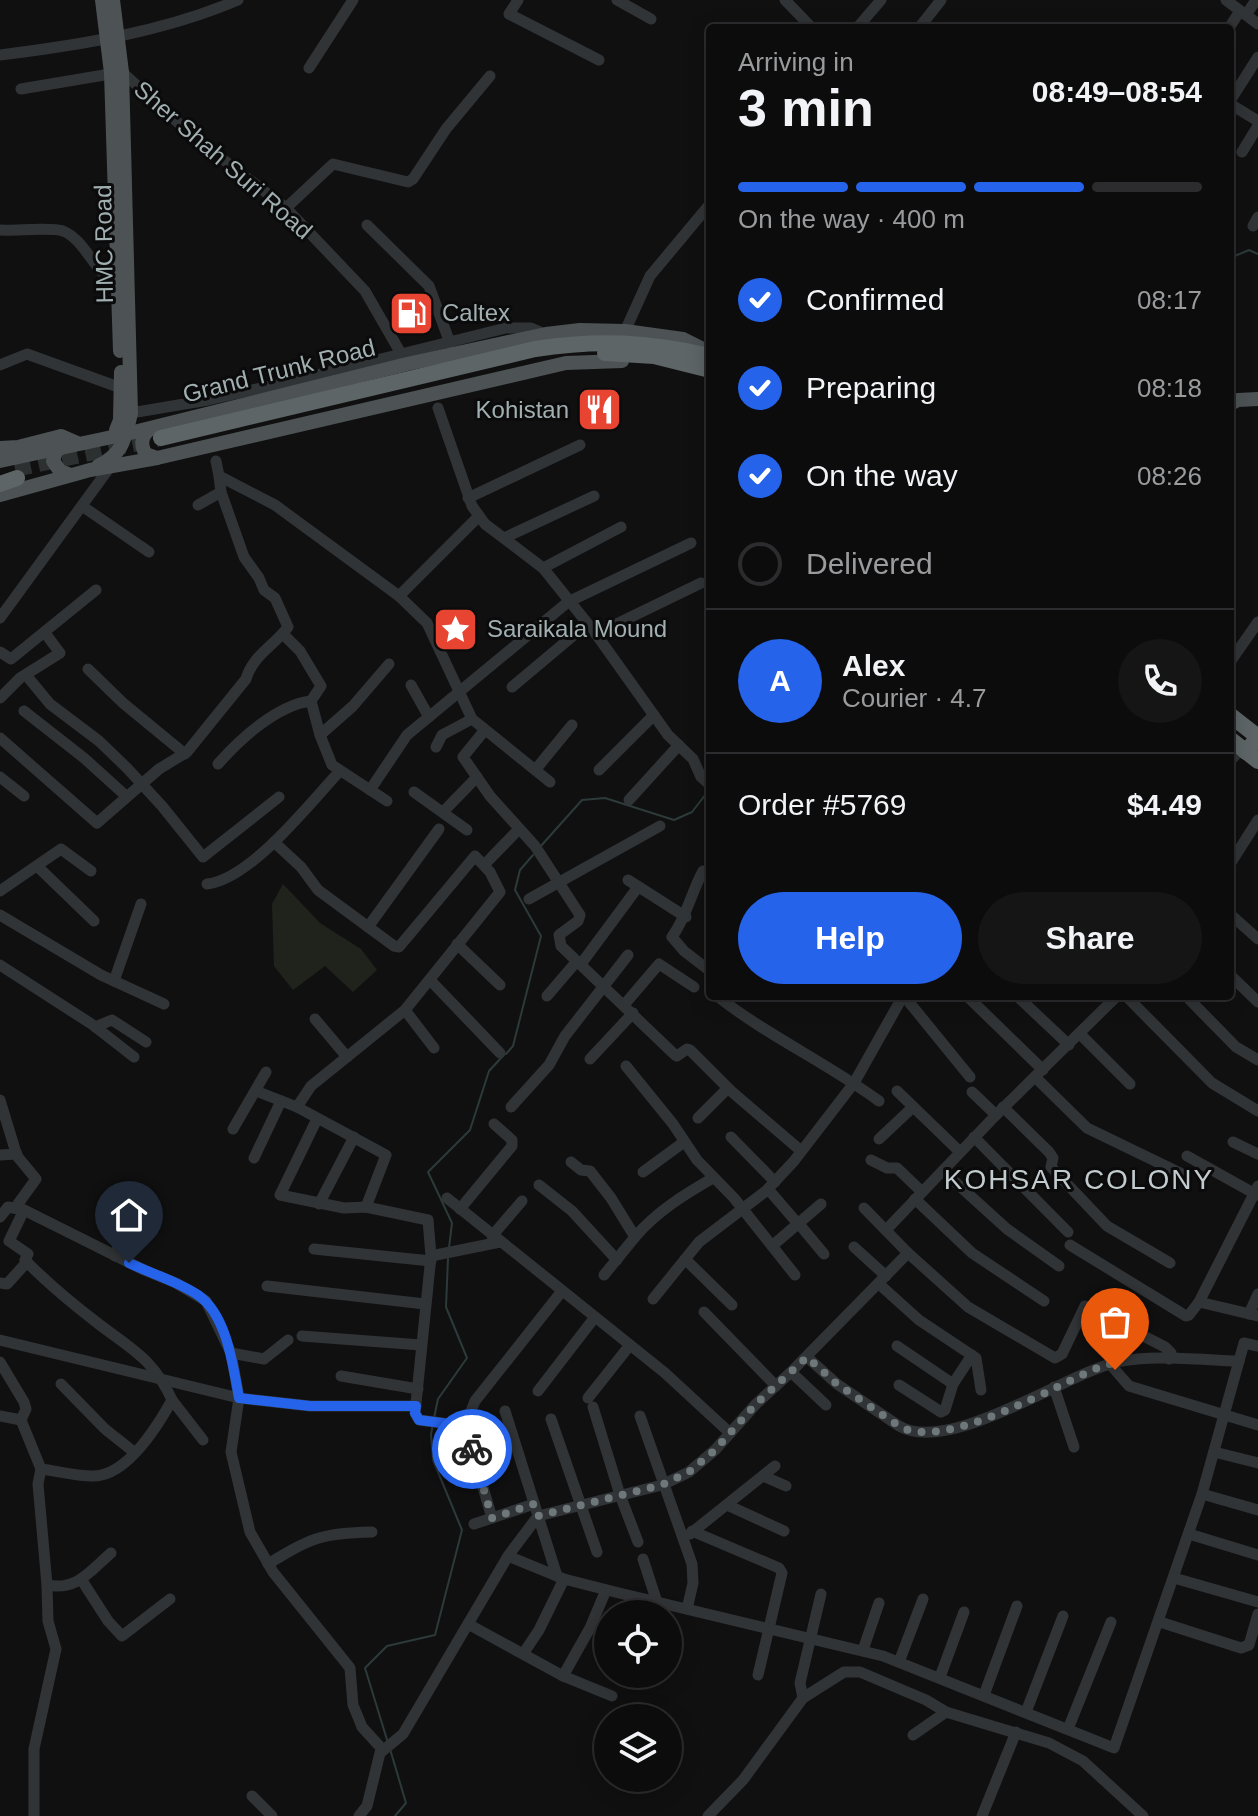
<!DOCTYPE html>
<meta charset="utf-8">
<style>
body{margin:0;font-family:Arial,sans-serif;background:#151516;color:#f1f3f6;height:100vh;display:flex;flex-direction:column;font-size:30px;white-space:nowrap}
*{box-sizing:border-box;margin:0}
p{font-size:26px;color:#9a9b9d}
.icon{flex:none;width:44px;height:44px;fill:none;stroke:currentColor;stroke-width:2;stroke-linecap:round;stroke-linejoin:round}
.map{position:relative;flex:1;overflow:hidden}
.panel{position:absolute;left:706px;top:24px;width:528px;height:976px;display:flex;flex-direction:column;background:#0c0c0d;border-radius:8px;box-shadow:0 4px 20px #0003,0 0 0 2px #2c2c2e}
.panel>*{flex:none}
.tools{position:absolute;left:594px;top:1600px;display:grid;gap:16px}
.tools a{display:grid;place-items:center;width:88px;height:88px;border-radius:50%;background:#0c0c0d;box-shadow:0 4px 20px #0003,0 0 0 2px #2c2c2e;font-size:40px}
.pin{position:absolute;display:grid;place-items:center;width:68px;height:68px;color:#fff;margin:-82px -34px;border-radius:50% 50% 50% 0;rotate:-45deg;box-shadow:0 0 8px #0007}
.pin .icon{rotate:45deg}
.courier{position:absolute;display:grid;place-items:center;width:80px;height:80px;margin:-40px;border:6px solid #2563eb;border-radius:50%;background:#fff;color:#222;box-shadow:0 2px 10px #0007}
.head em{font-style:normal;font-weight:700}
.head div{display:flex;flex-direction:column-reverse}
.head{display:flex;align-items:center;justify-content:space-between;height:136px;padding:0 32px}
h1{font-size:52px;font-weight:700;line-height:60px}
.bar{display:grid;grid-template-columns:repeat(4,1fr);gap:12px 8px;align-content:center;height:96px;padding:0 32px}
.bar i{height:10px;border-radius:6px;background:#2c2c2e}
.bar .on{background:#2563eb}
.bar p{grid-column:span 4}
.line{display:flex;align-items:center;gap:20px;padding:0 32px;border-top:2px solid #2c2c2e}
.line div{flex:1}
.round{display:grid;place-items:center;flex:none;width:84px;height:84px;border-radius:42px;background:#151516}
ol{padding:0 32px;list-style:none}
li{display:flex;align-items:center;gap:24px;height:88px}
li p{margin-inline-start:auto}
li .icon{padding:8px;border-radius:50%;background:#2563eb;color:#fff;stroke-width:4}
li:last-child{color:#9a9b9d}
li i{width:44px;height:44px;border:4px solid #2c2c2e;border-radius:50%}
.primary-button{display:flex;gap:16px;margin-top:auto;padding:16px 32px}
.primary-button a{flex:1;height:92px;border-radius:48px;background:#2563eb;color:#fff;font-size:32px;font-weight:700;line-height:92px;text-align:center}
.primary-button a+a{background:#151516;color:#f1f3f6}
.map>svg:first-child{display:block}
</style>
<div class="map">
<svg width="1258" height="1816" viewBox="0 0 1258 1816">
<rect width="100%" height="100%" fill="#101011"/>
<polygon fill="#1f231c" points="283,884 320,923 361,949 377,970 353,992 325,966 293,990 274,966 272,904"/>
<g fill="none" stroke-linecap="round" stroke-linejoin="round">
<g stroke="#2c3a39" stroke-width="2">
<polyline points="1230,258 1249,250 1258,254"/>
<polyline points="540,847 582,800 605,798 674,820 692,812 709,790"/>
<polyline points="506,1054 513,1046 541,936 515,890 520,870 533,855"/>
<polyline points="449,1248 452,1223 428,1172 470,1130 489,1071 501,1058"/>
<polyline points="434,1418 438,1399 467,1358 446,1307 448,1259"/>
<polyline points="388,1743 365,1668 387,1646 435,1635 462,1530 433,1460 431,1434 433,1425"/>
<polyline points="390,1749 406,1803 395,1816"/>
</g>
<polyline stroke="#2d3031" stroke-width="16" stroke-dasharray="16 8" stroke-linecap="butt" points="15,469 161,438"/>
<g stroke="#313436" stroke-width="11">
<polyline points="518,0 509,14 599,60"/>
<polyline points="617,0 651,19"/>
<polyline points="785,0 812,28"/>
<polyline points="1226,0 1258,24"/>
<polyline points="1246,15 1256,0"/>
<polyline points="857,28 881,0"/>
<polyline points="919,28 941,0"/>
<polyline points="1229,28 1240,11"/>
<path d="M0,55C80,45 163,32 238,0"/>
<polyline points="309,68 353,0"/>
<polyline points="21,89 122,72 194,137 286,208 365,291 407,364"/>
<polyline points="1230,101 1258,57"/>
<polyline points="1230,104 1258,121"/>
<polyline points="1242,152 1258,126"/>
<polyline points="286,208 333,164 408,182 413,179 446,129 490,76"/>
<polyline points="367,225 429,286 450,343"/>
<polyline points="1253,226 1258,217"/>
<path d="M0,230C14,231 52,227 63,231C88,241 96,280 122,285"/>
<polyline points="625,331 650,276 710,204"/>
<polyline points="0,365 27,354 121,388"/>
<polyline points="438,408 472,506 485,524 543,568 596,634 701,583"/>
<polyline points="131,413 208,400 288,382 506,328 531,328 545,334"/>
<polyline points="216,461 219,476 275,505 399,596 427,623 472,719 550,782"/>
<polyline points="468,498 580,445"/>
<polyline points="198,505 221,492"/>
<polyline points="82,506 149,552"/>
<polyline points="504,538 594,496"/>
<polyline points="543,568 621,527"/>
<polyline points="399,596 479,516"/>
<polyline points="0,618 110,467"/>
<polyline points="283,634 300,651 321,686 311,701 320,735 332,765 387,801"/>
<polyline points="596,634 668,735 693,759 701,777 710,785"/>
<polyline points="0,652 11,659 96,590"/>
<polyline points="1230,662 1258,622"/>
<polyline points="88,669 123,703 185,754"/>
<polyline points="26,675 50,704 99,741 127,768 162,806 203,857 279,797"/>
<polyline points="411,685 429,717"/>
<polyline points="512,687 587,624"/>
<polyline points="0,698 20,678 60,653 45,633"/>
<polyline points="24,711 84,758 126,796"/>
<polyline points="484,731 463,757 490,796 535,846 580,915 578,921 559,935 561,946 675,1055 677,1056 687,1049 690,1050 731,1091 800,1150"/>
<polyline points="320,735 353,706 389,664"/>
<path d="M0,738L97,823L159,769L187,752L246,679C253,655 274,646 288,627L275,598L264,590L259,578L244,557L221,492L219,476"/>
<polyline points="436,747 442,735 472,719"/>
<polyline points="1230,761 1242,748"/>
<path d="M218,764C240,739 277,705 311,701"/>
<polyline points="536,769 572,725"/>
<polyline points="599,770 654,715"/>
<polyline points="0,777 24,796"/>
<polyline points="370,790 407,735 568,602 691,543"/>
<polyline points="414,792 467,830"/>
<polyline points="629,800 679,745"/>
<polyline points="443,812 477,777"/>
<polyline points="274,842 301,867 318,890 394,946 399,947 475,856 490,872 500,892 405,1010 311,1086 297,1107"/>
<polyline points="1230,864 1258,820"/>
<polyline points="484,865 519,829"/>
<polyline points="37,866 94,921"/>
<path d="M703,871C691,893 687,916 672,937L684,951L710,971"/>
<polyline points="628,880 686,917"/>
<path d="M207,884C251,879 309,804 339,772"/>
<polyline points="0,891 61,849 91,871"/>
<polyline points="529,899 660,826"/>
<polyline points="1230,914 1258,939"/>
<polyline points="0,915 101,975 164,1004"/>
<polyline points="368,927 439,829"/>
<polyline points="457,944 500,985"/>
<polyline points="581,964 638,887"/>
<polyline points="0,965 93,1025 134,1057"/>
<polyline points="1230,975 1258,1002"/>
<polyline points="430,980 500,1053"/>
<polyline points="114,981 141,904"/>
<polyline points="547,996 577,961"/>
<path d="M717,996C768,1036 827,1063 879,1101"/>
<polyline points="904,996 970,1077"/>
<polyline points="967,996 1043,1070"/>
<polyline points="1017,996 1069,1045"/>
<polyline points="1126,996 1212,1083 1258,1111"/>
<polyline points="1186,996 1236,1047 1258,1060"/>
<polyline points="624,1005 659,964 694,987"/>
<polyline points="405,1010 434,1048"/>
<polyline points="315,1019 347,1057"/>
<polyline points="95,1027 112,1020 146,1042"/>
<polyline points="1080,1034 1130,1084"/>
<polyline points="590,1059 633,1013"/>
<polyline points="626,1066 673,1124 697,1160 734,1198 795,1275"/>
<polyline points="1035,1077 1087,1128 1180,1173"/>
<polyline points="256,1091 297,1107 386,1155 366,1207"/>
<polyline points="897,1091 960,1152"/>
<polyline points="972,1092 996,1115"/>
<polyline points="0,1100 17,1156 36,1179 15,1208"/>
<polyline points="511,1107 549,1065 565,1036 628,955"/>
<polyline points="1003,1107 1049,1152 1053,1158 1051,1167 1107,1226 1170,1263"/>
<polyline points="698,1118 728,1088"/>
<polyline points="317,1119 280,1195 344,1208 366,1207 428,1220 431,1256 415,1413 419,1420 465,1426"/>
<polyline points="233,1129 266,1072"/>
<polyline points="731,1137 775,1182"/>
<polyline points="974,1137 1068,1232"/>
<polyline points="879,1139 913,1107"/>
<polyline points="1233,1142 1258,1154"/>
<polyline points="0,1155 17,1154"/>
<polyline points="1187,1156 1257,1195"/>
<polyline points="254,1158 281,1101"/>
<polyline points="871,1160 887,1168 897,1168 922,1192"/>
<path d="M571,1162L581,1170L590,1171L611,1198L635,1237C656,1212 685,1194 713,1178"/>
<polyline points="943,1171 1007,1229 1059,1266"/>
<polyline points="643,1172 684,1142"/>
<polyline points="539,1185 572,1211 617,1260"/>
<polyline points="1258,1186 1199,1302 1258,1316"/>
<polyline points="768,1189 799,1225"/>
<polyline points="447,1198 665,1373 730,1433"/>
<polyline points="915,1199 972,1253 1044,1301"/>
<polyline points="319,1204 354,1137"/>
<polyline points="864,1208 908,1253 968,1307 1055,1358 1062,1354 1085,1306 1165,1347 1171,1353 1169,1359"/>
<polyline points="460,1209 512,1146 512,1140 494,1124"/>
<polyline points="0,1217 8,1207 24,1210 144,1270 176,1283 206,1301 231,1353 239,1398 231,1452 250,1532 273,1572 350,1668 353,1705 358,1717 362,1727 383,1750"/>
<polyline points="799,1224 824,1254"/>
<polyline points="886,1230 996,1115 1117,996"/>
<polyline points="492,1236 522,1201"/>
<polyline points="1070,1245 1186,1316 1189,1315 1199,1302"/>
<polyline points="772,1246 821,1204"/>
<polyline points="854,1247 886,1276"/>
<polyline points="314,1249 431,1261"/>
<polyline points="115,1256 135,1187"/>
<polyline points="431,1256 500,1242"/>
<polyline points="685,1259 732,1305"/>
<polyline points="604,1275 635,1237"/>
<polyline points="0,1283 7,1284 27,1262"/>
<polyline points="879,1284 919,1320 976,1358 981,1390"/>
<polyline points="267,1286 425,1304"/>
<polyline points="653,1299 699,1242 766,1191 794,1161 854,1083 903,996"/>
<polyline points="704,1312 776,1386"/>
<polyline points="1249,1314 1258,1294"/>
<polyline points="302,1336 421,1345"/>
<polyline points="0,1340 239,1398 310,1406 416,1406"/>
<polyline points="897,1346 953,1384"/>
<polyline points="231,1353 264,1359 288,1340"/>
<path d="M807,1357L837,1384L899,1426C950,1455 1063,1375 1117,1362C1153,1354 1202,1360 1239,1361"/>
<polyline points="0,1362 24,1402 26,1409 21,1420"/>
<polyline points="1110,1364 1129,1386 1258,1425"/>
<polyline points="791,1372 826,1405"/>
<polyline points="341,1376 418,1389"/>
<polyline points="61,1384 105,1429 134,1452"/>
<polyline points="899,1385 941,1412 945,1410 953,1384 972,1355"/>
<polyline points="1054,1387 1074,1447"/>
<polyline points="538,1391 595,1317"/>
<polyline points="588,1398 630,1345"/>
<polyline points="172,1400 203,1440"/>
<polyline points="593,1407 620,1495 638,1542"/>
<polyline points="505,1411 557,1576"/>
<path d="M0,1416L21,1420L41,1469C57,1471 75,1476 92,1476C126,1477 157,1427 172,1400C154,1360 133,1350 100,1325C74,1305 48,1284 25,1260L28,1254L9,1241L24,1210"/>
<polyline points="640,1416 692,1564 693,1583 687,1609"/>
<polyline points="551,1419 597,1552"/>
<polyline points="1214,1452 1258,1463"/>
<polyline points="763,1476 786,1486"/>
<polyline points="1202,1494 1258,1510"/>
<polyline points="727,1505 784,1531"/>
<polyline points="492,1518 465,1426 475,1401 562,1291"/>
<polyline points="474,1524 534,1504"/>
<polyline points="692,1531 779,1568 782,1573 758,1675"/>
<polyline points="690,1534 775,1466"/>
<polyline points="1189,1534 1258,1555"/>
<polyline points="508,1556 564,1579 615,1592 883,1656 1114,1748 1202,1494 1244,1343 1258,1346"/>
<polyline points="643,1559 657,1602"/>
<path d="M268,1564C311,1538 321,1533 372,1532"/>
<polyline points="1174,1578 1258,1602"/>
<polyline points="81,1579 108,1621 122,1636 170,1599"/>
<path d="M47,1585C77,1591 90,1571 111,1553"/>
<polyline points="1160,1622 1241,1648 1249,1645 1258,1614"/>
<polyline points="468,1624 563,1676 612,1696"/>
<polyline points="863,1650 879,1603"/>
<polyline points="523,1654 539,1630 564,1579"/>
<polyline points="899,1662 923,1599"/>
<polyline points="563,1676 590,1628 606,1590"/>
<polyline points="940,1677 964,1612"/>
<polyline points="984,1695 1017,1606"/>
<polyline points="803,1698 800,1683 821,1594"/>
<polyline points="1026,1712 1063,1616"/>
<polyline points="1068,1729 1111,1622"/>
<polyline points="913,1735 946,1712"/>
<polyline points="252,1796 272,1816"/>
<polyline points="34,1816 34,1749 56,1649 48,1621 47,1585 38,1484 41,1469"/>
<polyline points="359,1816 367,1806 380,1753 403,1734 508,1556 538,1516 662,1485 689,1472 715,1450 756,1404 791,1372 908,1253"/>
<polyline points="708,1816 743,1780 803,1698 844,1672 860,1672 926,1700 946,1712 1049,1743 1083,1761 1143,1816"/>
<polyline points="982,1816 1016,1732"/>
</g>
<g stroke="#4d5354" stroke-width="14">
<polyline points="102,0 111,73 120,351"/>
<polyline points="1230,404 1238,400 1258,399"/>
<path d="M153,428C142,433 139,444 146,454L157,458"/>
<polyline points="116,430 120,420 121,372"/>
<polyline points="64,446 56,451 53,461 60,471 71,475"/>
<polyline points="0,448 18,447 61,436 77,443"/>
<polyline points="0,461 126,434 407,364 546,334 580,330 625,331 683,339 709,352"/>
<path d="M98,466C124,453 125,438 131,413L122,72L113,0"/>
<polyline points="0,495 90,470 157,458 566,363 622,361"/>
</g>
<g stroke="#5d6566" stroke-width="16">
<polyline points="605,353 654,356 710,370"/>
<path d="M161,438L535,349C599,339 647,342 710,356"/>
<polyline points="0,484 17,478"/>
<polyline points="1230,715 1258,737 1246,752"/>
<polyline points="1230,739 1258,761"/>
</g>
</g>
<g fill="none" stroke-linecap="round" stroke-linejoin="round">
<path stroke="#6e7779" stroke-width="8" stroke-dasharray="0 14.4" d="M472,1449L492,1518L534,1504L538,1516L662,1485L689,1472L715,1450L756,1404L807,1357L837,1384L899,1426C945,1453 1058,1383 1105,1365L1110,1364L1115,1370"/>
<path stroke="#2563eb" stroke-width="10" d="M129,1263C152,1274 177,1281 198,1295C227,1315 233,1366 239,1398L310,1406H416L415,1413L419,1420L465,1426L472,1449"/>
</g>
<defs>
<symbol id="fuel-square" viewBox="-11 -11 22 22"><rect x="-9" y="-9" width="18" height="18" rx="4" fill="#e74531" stroke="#0b0b0c"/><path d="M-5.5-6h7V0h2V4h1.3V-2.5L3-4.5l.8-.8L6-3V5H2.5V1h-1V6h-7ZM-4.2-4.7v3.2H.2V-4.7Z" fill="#fff"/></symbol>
<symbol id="restaurant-square" viewBox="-11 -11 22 22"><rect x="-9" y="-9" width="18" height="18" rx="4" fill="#e74531" stroke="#0b0b0c"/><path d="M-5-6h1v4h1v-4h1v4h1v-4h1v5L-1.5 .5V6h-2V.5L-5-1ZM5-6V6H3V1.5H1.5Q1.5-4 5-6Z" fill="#fff"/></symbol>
<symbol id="sight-square" viewBox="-11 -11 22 22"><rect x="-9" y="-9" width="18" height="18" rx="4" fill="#e74531" stroke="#0b0b0c"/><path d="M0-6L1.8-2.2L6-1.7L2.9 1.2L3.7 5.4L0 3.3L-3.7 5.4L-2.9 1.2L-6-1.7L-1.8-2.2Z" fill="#fff"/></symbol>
</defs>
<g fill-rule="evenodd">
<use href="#fuel-square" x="386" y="288" width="51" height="51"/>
<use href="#restaurant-square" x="574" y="384" width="51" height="51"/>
<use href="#sight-square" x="430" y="604" width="51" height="51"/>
</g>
<g text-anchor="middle" stroke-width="6" stroke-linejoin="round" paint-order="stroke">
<g font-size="24" fill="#a1afb1" stroke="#0b0b0c">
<text transform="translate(223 160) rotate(41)" y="8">Sher Shah Suri Road</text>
<text transform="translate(104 244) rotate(-91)" y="8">HMC Road</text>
<text transform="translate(279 371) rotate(-14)" y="8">Grand Trunk Road</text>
</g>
<g font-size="24" fill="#a1afb1" stroke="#0b0b0c" text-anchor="start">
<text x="442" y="321">Caltex</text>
<text x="569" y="418" text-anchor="end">Kohistan</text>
<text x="487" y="637">Saraikala Mound</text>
</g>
<g font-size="28" letter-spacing="2" fill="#c2cbcd" stroke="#0b0b0c">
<text x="1079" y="1189">KOHSAR COLONY</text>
</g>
</g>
</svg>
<div class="tools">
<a><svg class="icon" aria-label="locate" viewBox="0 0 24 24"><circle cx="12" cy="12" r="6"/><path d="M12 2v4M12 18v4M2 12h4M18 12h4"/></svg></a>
<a><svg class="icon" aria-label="layers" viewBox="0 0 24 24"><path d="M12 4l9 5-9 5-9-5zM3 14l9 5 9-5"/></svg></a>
</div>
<div class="pin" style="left:1115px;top:1370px;background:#ea580c"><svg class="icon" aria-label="bag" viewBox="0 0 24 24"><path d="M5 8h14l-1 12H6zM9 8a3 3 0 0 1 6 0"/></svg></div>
<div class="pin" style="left:129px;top:1263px;background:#1f2937"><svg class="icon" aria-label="home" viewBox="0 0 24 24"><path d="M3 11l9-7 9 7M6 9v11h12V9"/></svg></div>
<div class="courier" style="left:472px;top:1449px"><svg class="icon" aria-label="bike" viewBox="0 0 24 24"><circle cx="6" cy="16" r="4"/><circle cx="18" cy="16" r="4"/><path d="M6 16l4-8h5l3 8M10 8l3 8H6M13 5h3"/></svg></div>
<section class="panel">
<div class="head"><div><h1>3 min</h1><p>Arriving in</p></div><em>08:49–08:54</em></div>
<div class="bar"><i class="on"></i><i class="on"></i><i class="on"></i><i></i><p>On the way · 400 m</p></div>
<ol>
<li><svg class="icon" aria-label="check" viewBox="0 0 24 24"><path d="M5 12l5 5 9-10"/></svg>Confirmed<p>08:17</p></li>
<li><svg class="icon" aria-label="check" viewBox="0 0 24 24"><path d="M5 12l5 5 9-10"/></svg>Preparing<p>08:18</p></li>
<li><svg class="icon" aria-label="check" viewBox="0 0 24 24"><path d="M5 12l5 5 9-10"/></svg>On the way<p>08:26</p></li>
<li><i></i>Delivered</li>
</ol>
<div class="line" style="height:144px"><b class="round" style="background:#2563eb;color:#fff">A</b><div><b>Alex</b><p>Courier · 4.7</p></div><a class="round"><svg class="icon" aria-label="phone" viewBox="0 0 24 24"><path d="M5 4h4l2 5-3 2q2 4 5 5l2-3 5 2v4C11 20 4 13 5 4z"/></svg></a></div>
<div class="line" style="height:104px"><div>Order #5769</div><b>$4.49</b></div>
<div class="primary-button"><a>Help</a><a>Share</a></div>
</section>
</div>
